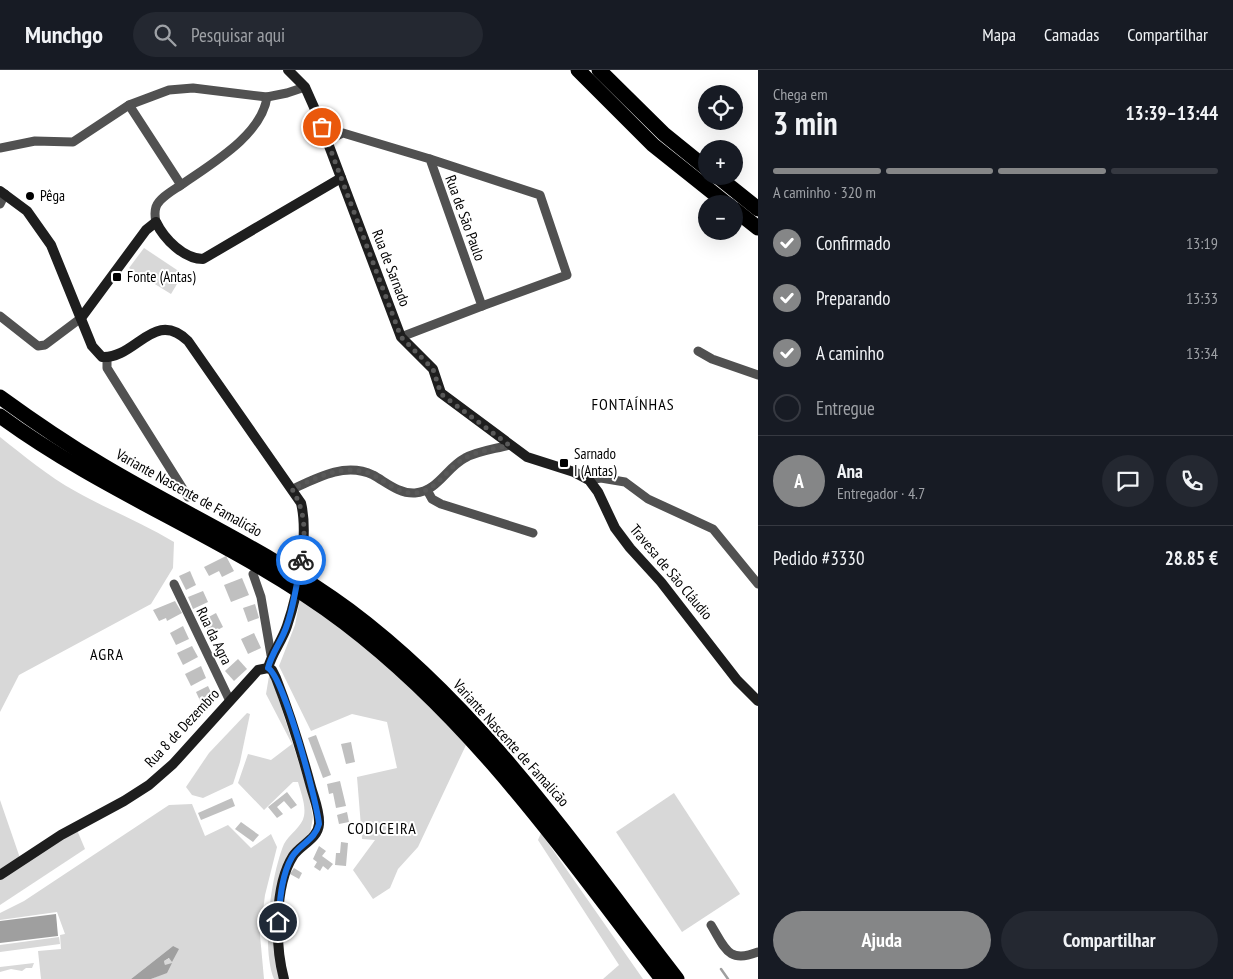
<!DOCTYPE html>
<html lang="pt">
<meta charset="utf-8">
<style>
body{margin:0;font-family:"PT Sans Narrow",sans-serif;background:#242831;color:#f1f3f6;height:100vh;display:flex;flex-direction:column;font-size:19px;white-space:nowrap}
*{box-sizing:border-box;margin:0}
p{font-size:16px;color:#9ea1a6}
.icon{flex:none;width:28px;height:28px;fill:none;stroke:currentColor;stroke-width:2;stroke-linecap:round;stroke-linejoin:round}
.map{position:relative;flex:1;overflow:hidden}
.side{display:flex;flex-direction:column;background:#171b24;width:475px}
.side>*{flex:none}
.controls{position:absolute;left:698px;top:15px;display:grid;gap:10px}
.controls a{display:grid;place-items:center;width:45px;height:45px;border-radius:50%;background:#171b24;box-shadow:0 5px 20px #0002;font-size:25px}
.pin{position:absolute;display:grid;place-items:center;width:42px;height:42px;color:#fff;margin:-21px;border:2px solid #fff;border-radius:50%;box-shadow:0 1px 5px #0007}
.courier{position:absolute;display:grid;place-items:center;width:50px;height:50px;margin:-25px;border:4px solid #1a73e8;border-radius:50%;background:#fff;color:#222;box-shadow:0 1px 6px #0007}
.head em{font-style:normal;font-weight:600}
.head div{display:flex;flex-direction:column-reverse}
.head{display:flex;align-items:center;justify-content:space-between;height:85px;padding:0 15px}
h1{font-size:32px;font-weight:600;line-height:38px}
.bar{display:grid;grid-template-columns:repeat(4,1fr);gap:8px 5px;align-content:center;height:60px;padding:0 15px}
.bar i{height:6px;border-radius:4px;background:#363941}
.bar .current{background:#858687}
.bar p{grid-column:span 4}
.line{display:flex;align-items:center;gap:12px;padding:0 15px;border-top:1px solid #363941}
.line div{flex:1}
.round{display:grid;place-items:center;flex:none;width:52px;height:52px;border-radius:26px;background:#242831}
ol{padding:0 15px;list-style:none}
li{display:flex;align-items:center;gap:15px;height:55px}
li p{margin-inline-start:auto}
li .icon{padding:5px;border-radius:50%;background:#858687;color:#fff;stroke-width:4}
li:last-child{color:#9ea1a6}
li i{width:28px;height:28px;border:2px solid #363941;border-radius:50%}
.cta{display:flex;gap:10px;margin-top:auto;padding:10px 15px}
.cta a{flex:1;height:58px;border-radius:30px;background:#858687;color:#fff;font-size:20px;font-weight:600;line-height:58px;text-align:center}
.cta a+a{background:#242831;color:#f1f3f6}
header{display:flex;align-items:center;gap:30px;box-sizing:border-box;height:70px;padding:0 25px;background:#171b24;border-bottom:1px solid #363941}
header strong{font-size:24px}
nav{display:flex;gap:28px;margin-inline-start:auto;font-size:18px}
.search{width:350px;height:45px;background:#242831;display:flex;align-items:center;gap:12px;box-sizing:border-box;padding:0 18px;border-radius:28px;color:#9ea1a6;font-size:19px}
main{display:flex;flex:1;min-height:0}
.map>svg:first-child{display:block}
</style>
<header>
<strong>Munchgo</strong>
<div class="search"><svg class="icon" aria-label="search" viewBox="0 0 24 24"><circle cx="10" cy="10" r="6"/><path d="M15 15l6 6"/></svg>Pesquisar aqui</div>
<nav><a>Mapa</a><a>Camadas</a><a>Compartilhar</a></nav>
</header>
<main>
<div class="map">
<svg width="758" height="909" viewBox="0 0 758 909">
<rect width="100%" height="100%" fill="#fff"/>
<g fill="#d8d8d8">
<polygon points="144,178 183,204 171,224 129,198"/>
<path d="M0,367C24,386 48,406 75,421C107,439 142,453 174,472L173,498L151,534L19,605L0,642Z"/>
<path d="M300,528C362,569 416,621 466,675L418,777L398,799L390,818L373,829L353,800L375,770L362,769L357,707L397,698L387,652L352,644L311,661L279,596L295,555Z"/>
<path d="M269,606L272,608L308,722L313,747L310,764L294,777L274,875L280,909H274C261,877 271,805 284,774C289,764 302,757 304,746C306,735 301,723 298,712H293L264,740L238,713L248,684L271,690L292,674L266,624Z"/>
<polygon points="247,643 250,644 240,692 233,714 203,728 192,725 186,717 209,683"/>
<polygon points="674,723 740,824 682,862 616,762"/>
<polygon points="0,730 20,788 0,801"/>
<polygon points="192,734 205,766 228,755 251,778 271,764 277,777 265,825 260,865 264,909 151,909 167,902 164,891 170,888 173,876 131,909 41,909 38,881 61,879 60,865 65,864 57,842 0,850 0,843 24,831 169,735"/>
<polygon points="77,760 85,779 0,835 0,810"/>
<polygon points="541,763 643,909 603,909 619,895 538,770"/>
<polygon points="59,867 60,874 0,882 0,875"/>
<polygon points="34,893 32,898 26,898 22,901 11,899 0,902 0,897"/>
</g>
<g fill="#9f9f9f">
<polygon points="56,844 58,866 0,873 0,851"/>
<polygon points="173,876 179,879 172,892 169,888 164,891 165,895 172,893 167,903 151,909 131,909"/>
</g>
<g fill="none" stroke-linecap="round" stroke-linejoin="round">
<polyline stroke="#9f9f9f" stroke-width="2.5" points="721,899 728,909"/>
</g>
<g fill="#c0c0c0">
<polygon points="226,486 234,501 222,507 219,501 209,506 204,497"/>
<polygon points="190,501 196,515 186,520 179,506"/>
<polygon points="242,508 249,525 231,532 224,515"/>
<polygon points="203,521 208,532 193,539 188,527"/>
<polygon points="175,531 182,543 167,551 166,548 159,551 153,540"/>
<polygon points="255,534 259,548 248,552 243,538"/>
<polygon points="216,543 223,557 210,564 203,550"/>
<polygon points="183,556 189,569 176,575 170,563"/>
<polygon points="254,563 261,578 248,584 241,569"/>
<polygon points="192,576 198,587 183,595 177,583"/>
<polygon points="238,589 247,599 234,611 225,601"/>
<polygon points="201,596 206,608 191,616 185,604"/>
<polygon points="208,616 215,631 203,637 196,622"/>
<polygon points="316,665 331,705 323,708 308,668"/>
<polygon points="351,672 355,692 346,694 341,674"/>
<polygon points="340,711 346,736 336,738 333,723 329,724 327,714"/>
<polygon points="287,722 297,735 291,739 284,731 277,737 283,744 277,748 268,737"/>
<polygon points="232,728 235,736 201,750 198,743"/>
<polygon points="347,742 349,752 339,754 337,745"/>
<polygon points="241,752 259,765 253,772 235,759"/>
<polygon points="341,772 348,773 346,796 335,795 336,783 340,783"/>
<polygon points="319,776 326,781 322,786 333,794 328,800 323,796 320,801 314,797 317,792 313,789"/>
<polygon points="294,798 302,803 299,809 290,804"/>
</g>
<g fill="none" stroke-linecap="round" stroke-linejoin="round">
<g stroke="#515151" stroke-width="9">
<polyline points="129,35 181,115"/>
<polyline points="328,70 343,63 430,89 482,236 401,267"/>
<polyline points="0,78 35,71 73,72 129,35 169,20 193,18 267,27 287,23 305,17"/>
<polyline points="430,89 540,125 567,205 482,236"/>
<polyline points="0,134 5,124"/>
<path d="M156,152C155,147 154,143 156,137C159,128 174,120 181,115C211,94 262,65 267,27"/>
<polyline points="0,246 38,276 45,275 81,248"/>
<polyline points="698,281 712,289 758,305"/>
<polyline points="107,288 107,298 188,427"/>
<polyline points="589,410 601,408 625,412 648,429 713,459 758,514"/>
<path d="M293,419C318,407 346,392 373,405C386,412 399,424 415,423C438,421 446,398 465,388C477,381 495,379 509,375"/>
<polyline points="427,420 432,429 441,434 533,463"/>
<polyline points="253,504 261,527 271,585"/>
<polyline points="174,514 229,629"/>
<path d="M711,855C725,878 728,894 758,882"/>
</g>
<g stroke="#1e1e1e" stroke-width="10">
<polyline points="288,0 305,17 317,44 401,267 433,299 441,323 527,387 574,402 589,410 598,422 615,458 630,478 661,512 737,610 758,631"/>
<path d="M0,121L27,141L51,175L92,276L102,287C136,289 154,238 188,271L301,433C309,466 298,524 287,556C282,571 272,583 268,598"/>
<path d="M81,248L146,160L156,152C164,169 184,189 203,189L341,108"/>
<path d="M268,598L272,600L276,608C290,644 301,680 311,717C314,728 320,742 319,754C318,769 300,775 293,786C274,816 275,876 284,909"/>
<polyline points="0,805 61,765 124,731 149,715 173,694 258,600 268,598"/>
</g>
<g stroke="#000" stroke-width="15">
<polyline points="578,0 653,75 727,134"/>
<polyline points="599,0 664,64 706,98"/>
<polyline points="717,106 758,139"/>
<polyline points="734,139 758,158"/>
<path d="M0,327C33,351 67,374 102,395C184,444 272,483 349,540C483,640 576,779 677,909"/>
<path d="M0,346C109,426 238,472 345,553C475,652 564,782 662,909"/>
</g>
</g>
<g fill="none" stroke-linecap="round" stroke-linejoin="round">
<path stroke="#595959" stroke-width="5" stroke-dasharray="0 9" d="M301,490C306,464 306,442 292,419C318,407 345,392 373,405C386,412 399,424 415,423C438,421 446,398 465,388C477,381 495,379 509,375L441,324L433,299L401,267L322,57"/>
<path stroke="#1a73e8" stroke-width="6" d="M278,852C280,831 281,806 292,787C300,774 315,770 319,754C317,732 284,607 268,598C272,582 282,571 287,555C294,535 297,512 301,490"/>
</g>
<g fill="#000" stroke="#fff" stroke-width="2">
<circle cx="30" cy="126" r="5"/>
<rect x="112" y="202" width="10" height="10" rx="2.5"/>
<rect x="559" y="388" width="10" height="10" rx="2.5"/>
</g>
<g text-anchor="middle" stroke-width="4" stroke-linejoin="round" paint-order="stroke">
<g font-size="15" fill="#000" stroke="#fff" text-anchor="start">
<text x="40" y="131">Pêga</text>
<text x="127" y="212">Fonte (Antas)</text>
<text x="574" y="389">Sarnado<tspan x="574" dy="17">I (Antas)</tspan></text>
</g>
<g font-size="15" fill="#000" stroke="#fff">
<text transform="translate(465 148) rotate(70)" y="5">Rua de São Paulo</text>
<text transform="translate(391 198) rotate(69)" y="5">Rua de Sarnado</text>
<text transform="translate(189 423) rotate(29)" y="5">Variante Nascente de Famalicão</text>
<text transform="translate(671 502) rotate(50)" y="5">Travesa de São Cláudio</text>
<text transform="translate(214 566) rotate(64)" y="5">Rua da Agra</text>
<text transform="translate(182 658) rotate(-47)" y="5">Rua 8 de Dezembro</text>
<text transform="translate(511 673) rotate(48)" y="5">Variante Nascente de Famalicão</text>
</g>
<g font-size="16" letter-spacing="1" fill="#000" stroke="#fff">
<text x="633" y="340">FONTAÍNHAS</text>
<text x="107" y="590">AGRA</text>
<text x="382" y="764">CODICEIRA</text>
</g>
</g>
</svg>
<div class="controls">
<a><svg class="icon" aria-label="locate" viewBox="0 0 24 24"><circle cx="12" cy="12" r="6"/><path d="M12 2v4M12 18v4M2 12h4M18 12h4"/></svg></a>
<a>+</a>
<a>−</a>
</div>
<div class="pin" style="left:322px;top:57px;background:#ea580c"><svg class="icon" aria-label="bag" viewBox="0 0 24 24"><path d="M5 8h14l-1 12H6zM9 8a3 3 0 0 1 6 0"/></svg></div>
<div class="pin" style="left:278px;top:852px;background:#1f2937"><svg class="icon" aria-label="home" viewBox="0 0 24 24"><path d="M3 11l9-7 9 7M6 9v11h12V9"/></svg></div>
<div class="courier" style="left:301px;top:490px"><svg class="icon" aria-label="bike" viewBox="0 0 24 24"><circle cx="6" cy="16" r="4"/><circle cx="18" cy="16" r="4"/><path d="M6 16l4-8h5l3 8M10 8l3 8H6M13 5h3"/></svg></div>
</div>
<section class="side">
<div class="head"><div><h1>3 min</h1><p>Chega em</p></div><em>13:39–13:44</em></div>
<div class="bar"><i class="current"></i><i class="current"></i><i class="current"></i><i></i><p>A caminho · 320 m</p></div>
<ol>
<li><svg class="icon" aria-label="check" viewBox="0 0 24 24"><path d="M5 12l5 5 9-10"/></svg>Confirmado<p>13:19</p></li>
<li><svg class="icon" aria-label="check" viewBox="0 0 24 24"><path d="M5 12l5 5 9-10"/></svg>Preparando<p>13:33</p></li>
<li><svg class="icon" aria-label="check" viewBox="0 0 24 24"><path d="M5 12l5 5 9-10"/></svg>A caminho<p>13:34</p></li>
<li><i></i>Entregue</li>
</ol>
<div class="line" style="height:90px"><b class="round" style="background:#858687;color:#fff">A</b><div><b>Ana</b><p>Entregador · 4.7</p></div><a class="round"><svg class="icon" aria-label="chat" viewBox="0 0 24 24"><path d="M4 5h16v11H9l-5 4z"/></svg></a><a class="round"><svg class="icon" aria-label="phone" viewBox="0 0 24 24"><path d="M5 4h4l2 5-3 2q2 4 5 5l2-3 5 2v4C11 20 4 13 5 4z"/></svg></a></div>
<div class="line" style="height:65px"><div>Pedido #3330</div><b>28.85 €</b></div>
<div class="cta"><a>Ajuda</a><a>Compartilhar</a></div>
</section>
</main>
